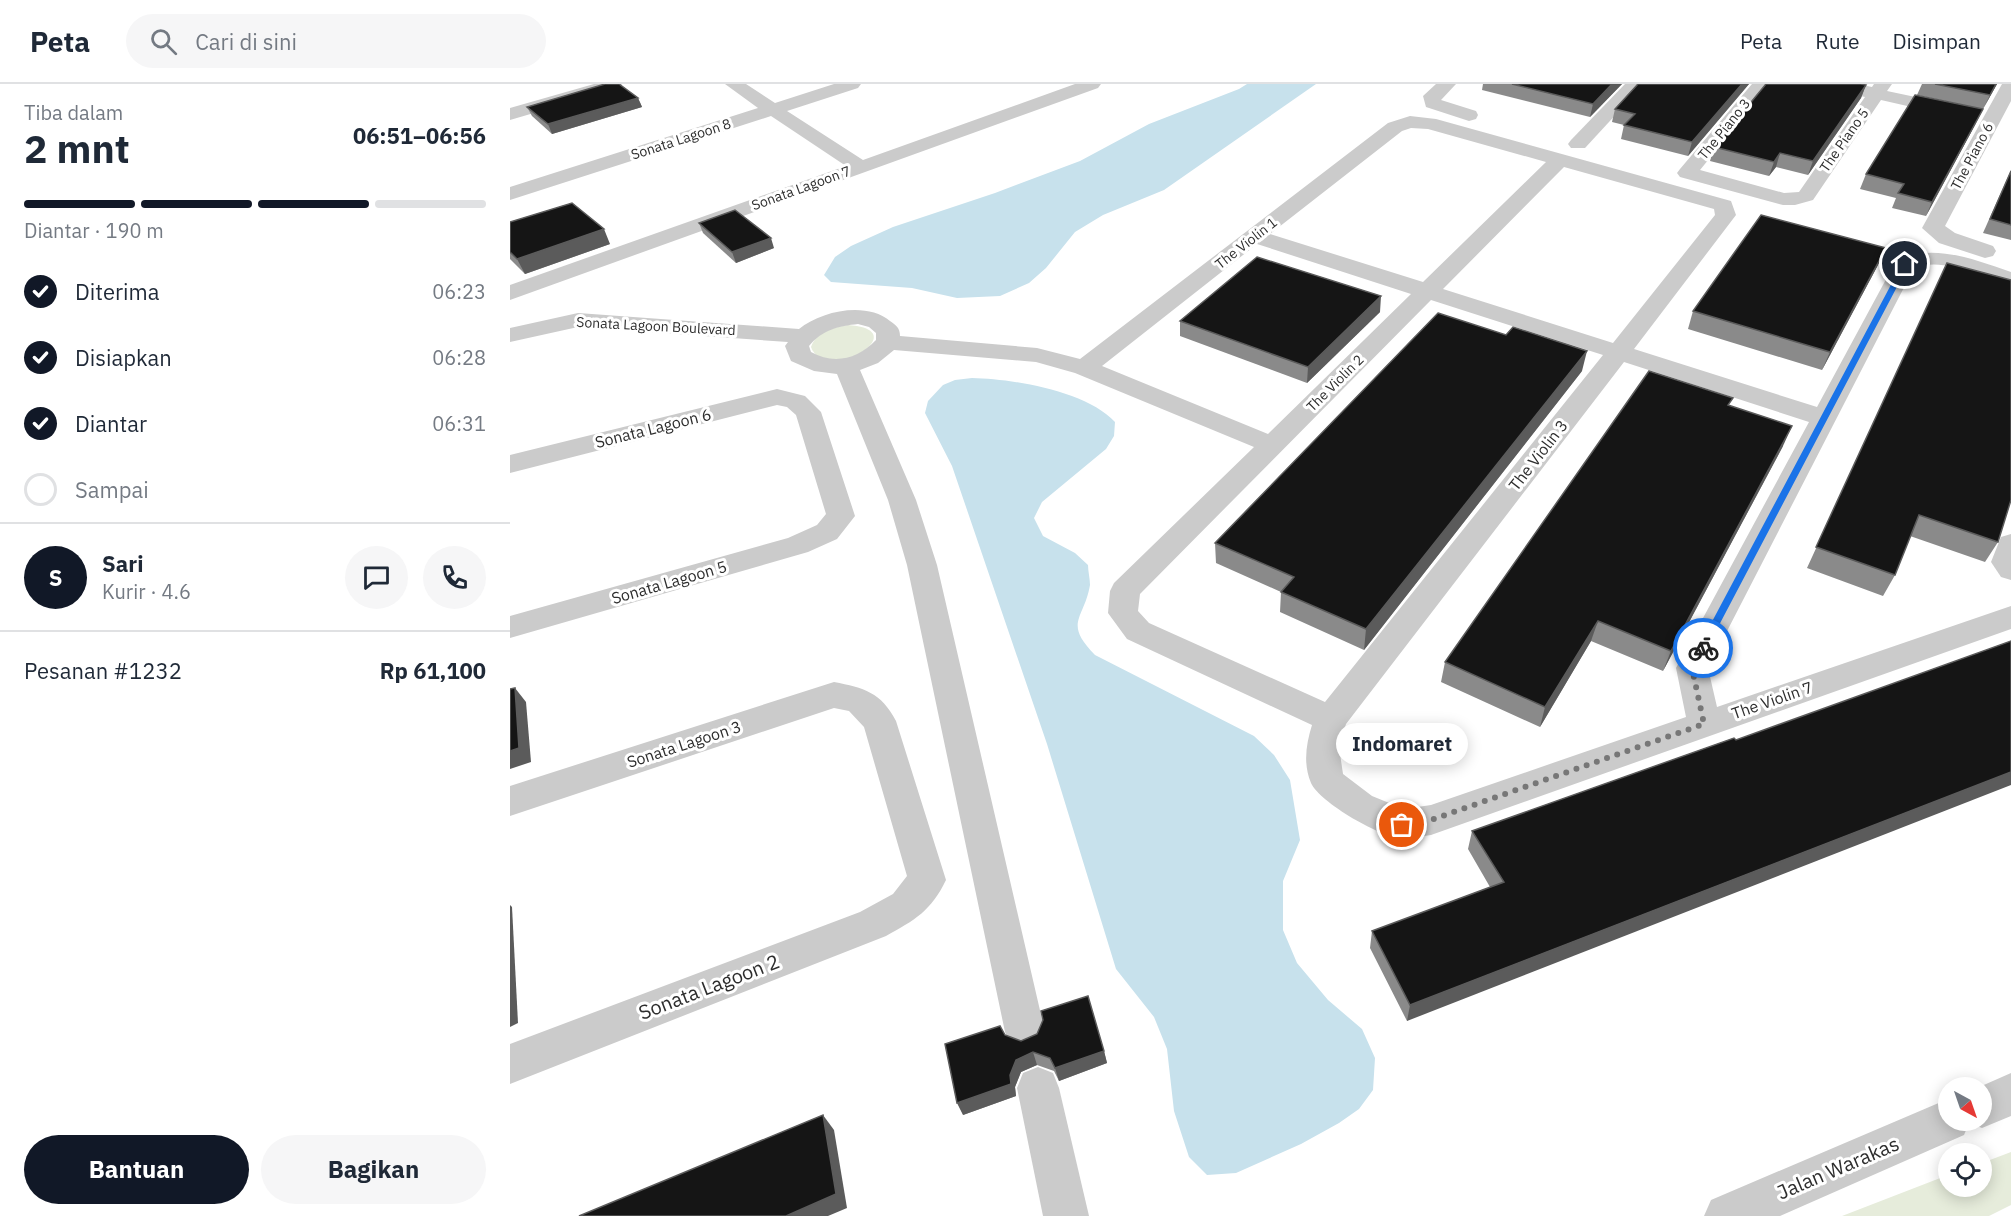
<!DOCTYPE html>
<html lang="id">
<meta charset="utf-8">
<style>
body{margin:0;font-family:"IBM Plex Sans",sans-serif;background:#f6f6f7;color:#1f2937;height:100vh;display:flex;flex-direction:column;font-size:22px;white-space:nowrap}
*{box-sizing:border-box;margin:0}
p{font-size:20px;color:#747a83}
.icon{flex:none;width:33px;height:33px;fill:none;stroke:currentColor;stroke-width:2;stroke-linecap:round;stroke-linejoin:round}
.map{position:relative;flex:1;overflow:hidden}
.side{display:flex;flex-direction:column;background:#fff;width:510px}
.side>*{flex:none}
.needle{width:39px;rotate:140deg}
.fabs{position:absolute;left:1428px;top:993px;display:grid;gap:12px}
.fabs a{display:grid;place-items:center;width:54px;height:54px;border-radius:50%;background:#fff;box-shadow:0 3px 15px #0003;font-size:30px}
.pin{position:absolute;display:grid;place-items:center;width:51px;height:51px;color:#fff;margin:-26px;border:3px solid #fff;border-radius:50%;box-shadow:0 2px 6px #0007}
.courier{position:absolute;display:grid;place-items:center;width:60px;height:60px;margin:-30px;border:4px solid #1a73e8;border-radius:50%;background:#fff;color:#222;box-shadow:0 2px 8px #0007}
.bubble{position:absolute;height:42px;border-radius:21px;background:#fff;box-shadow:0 3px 15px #0003;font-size:20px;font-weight:700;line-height:42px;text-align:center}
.headline em{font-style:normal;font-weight:700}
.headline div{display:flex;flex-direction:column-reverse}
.headline{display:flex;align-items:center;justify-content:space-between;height:102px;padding:0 24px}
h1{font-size:39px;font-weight:700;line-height:45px}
.bar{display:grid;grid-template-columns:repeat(4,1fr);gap:9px 6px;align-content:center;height:72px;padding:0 24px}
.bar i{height:8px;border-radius:4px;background:#e0e1e3}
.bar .current{background:#111827}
.bar p{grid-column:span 4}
.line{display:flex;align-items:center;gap:15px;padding:0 24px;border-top:2px solid #e0e1e3}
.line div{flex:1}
.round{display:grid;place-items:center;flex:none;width:63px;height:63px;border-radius:32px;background:#f6f6f7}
ol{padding:0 24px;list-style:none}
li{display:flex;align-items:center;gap:18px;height:66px}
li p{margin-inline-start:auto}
li .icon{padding:6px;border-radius:50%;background:#111827;color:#fff;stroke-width:4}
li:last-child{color:#747a83}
li i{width:33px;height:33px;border:3px solid #e0e1e3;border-radius:50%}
.primary-button{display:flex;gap:12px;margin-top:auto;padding:12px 24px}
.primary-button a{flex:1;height:69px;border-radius:36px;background:#111827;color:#fff;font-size:24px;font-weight:700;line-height:69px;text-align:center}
.primary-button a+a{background:#f6f6f7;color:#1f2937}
header{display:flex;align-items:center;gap:36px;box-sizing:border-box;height:84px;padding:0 30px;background:#fff;border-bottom:2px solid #e0e1e3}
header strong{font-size:28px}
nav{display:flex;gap:33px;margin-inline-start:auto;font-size:21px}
.search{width:420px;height:54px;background:#f6f6f7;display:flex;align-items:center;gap:15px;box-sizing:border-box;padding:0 21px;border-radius:33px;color:#747a83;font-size:22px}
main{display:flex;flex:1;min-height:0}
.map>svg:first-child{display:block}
</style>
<header>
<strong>Peta</strong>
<div class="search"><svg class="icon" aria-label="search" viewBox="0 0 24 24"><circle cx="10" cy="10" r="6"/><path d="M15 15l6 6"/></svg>Cari di sini</div>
<nav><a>Peta</a><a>Rute</a><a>Disimpan</a></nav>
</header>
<main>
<section class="side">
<div class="headline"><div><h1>2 mnt</h1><p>Tiba dalam</p></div><em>06:51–06:56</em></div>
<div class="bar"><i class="current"></i><i class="current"></i><i class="current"></i><i></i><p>Diantar · 190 m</p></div>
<ol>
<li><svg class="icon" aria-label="check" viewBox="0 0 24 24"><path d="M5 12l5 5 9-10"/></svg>Diterima<p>06:23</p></li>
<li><svg class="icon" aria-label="check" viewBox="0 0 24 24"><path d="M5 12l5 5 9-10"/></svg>Disiapkan<p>06:28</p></li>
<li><svg class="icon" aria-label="check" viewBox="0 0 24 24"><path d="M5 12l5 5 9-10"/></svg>Diantar<p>06:31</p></li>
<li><i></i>Sampai</li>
</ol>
<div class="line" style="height:108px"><b class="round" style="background:#111827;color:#fff">S</b><div><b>Sari</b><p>Kurir · 4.6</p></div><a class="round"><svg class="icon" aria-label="chat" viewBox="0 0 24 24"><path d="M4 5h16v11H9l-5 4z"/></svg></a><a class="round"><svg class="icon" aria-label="phone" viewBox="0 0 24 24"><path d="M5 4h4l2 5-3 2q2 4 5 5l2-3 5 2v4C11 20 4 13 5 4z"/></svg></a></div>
<div class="line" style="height:78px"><div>Pesanan #1232</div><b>Rp 61,100</b></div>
<div class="primary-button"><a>Bantuan</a><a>Bagikan</a></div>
</section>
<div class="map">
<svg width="1501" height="1132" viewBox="0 0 1501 1132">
<rect width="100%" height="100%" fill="#fff"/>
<g fill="#e6ecdb">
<path d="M338,241C408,246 315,302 301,263C306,248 324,243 338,241Z"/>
<polygon points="1501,1068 1501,1121 1479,1132 1332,1132 1438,1091 1438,1102 1472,1102 1472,1079"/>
</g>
<g fill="#c7e1ec">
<polygon points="737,0 806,0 654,106 593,131 565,148 536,184 519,199 490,212 447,214 402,204 321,198 314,191 325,173 341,162 383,143 485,109 570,77 639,40 729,5"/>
<path d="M462,294C504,295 576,307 605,338L604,352L596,365L532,418L524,434L533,452L565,469L578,481C578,487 580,495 580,501C574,536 553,538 585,571L744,652L764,671L780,696L790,756L773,797V846L787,879L818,916L852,945L865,974L863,1006L849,1025L829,1039L791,1060L726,1089L697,1091L679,1073L664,1027L657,965L644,933L606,885L537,660L442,382L415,329L418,317L433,301L445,296Z"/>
</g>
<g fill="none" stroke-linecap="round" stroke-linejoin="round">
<g fill="#cbcbcb" fill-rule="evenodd">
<polygon points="84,0 112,0 109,4 0,36 0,24"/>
<polygon points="215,0 236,0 265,19 324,0 351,0 348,4 277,27 353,76 565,0 591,0 588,4 0,216 0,201 336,82 261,32 0,116 0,103 248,24"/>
<polygon points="926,0 946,0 931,16 966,27 968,31 966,35 959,37 916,23 913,12"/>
<polygon points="1115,0 1134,0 1075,64 1061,64 1058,60 1061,56"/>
<polygon points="1242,0 1260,0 1190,86 1274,109 1289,108 1355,13 1316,4 1313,0 1347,0 1362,3 1364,0 1382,0 1377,7 1448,22 1450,26 1448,30 1441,32 1371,16 1303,116 1285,121 1273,121 1170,93 1167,89 1170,85"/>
<polygon points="1492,0 1501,0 1501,17 1435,142 1445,149 1483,162 1486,167 1483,172 1475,174 1429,159 1412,144"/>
<path d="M900,32L926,35L1221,117L1226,131L1124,265L1307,323L1387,175C1426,160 1463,175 1501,188V202C1471,194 1435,172 1404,184L1198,584L1207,623L1501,522V545L921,751C912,752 902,755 894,755C873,755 809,718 801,699C793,680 796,660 802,641L617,555L598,529L600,507L604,499L744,363L565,289L526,278L384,266L368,279L350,286L406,416L427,481L535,948L529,962L515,968L501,962L495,948L397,481L378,416L327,290L304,287L281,277L275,262L278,258L68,243L0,258V244L68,229L289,245C311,227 356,217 380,237C386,241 390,244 390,252L527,264L570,275L878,39ZM901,44L918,45L1036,78L913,198L760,150L892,47ZM1054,83L1204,125L1205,131L1103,259L933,205ZM747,160L901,210L758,350L592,282ZM921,216L1093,271L815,618L639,539L628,527L630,510ZM348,240L359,243L366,249V256C348,275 324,281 301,268L299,262C312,246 329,242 348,240ZM1114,278L1299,338L1166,584L1176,633L921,721L894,725L862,712L833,690L829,663L836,640Z"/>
<polygon points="267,305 295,312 311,328 345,432 327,455 298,468 0,554 0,532 278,454 307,441 316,430 286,331 277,323 267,321 0,389 0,371"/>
<polygon points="1501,450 1501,496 1491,493 1481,478 1491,453"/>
<path d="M324,598C354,604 371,608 386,637L436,796C421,827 405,836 376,852L0,1000V960L350,828L383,810L397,792L354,643L339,627L324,624L0,732V702Z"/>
<polygon points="528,983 543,989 549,1004 579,1132 533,1132 507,1004 513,989"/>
<polygon points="1501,989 1501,1032 1472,1044 1459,1039 1454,1051 1270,1132 1194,1132 1201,1116 1438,1015 1438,1036 1472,1036 1472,1004 1467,1004"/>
</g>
</g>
<g fill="#8a8a8a">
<polygon points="973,0 1112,0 1080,33 972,6"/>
<polygon points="1128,0 1239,0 1178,72 1111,55 1114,41 1102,38 1105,25"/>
<polygon points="1412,0 1487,0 1473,25 1407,11"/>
<polygon points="1356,1 1351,14 1298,91 1266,83 1259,92 1200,77 1204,63"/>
<polygon points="128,14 132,23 42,50 22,32 17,23"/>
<polygon points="1466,39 1416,132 1382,124 1386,114 1350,105 1356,90"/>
<polygon points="1501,86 1501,156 1473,149"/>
<polygon points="0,138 100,160 15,190 0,175"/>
<polygon points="189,139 264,164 226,179 193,149"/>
<polygon points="1437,179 1488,458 1475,478 1400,452 1385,491 1373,512 1297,484"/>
<polygon points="1368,181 1312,286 1178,245 1183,227"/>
<polygon points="870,228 797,299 670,252 670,237"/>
<polygon points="1072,287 854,566 770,528 771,508 706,479 705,459"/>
<polygon points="1220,322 1273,362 1153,587 1081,557 1030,643 931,598 935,578"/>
<polygon points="1224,654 897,937 860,864 862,847 980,803 958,765 962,747"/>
<polygon points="495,951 511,957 594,967 597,979 549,997 544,987 527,981 511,988 505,1003 506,1012 453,1031"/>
</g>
<g fill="#5b5b5b">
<polygon points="1102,0 1112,0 1080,33 1083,20"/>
<polygon points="1232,0 1239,0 1178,72 1182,58"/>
<polygon points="1486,0 1487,0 1473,25 1480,11"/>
<polygon points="1356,1 1351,14 1298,91 1303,77"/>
<polygon points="128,14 132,23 42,50 38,40"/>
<polygon points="1473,25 1466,39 1416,132 1422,118"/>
<polygon points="1270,69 1266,83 1259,92 1264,78"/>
<polygon points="94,145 100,160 15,190 7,175"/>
<polygon points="261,154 264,164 226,179 222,168"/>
<polygon points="1376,164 1368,181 1312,286 1320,268"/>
<polygon points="871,212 870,228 797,299 798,283"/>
<polygon points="1077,267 1072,287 854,566 856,545"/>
<polygon points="1282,342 1273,362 1153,587 1161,567"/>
<polygon points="1088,537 1081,557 1030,643 1035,623"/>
<polygon points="5,604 16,618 21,678 0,685 0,667"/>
<polygon points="1501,688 1501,701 897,937 900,921"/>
<polygon points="0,821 2,823 8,939 0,943"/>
<polygon points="594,967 597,979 549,997 545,984"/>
<polygon points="523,968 527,981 511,988 505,1003 506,1012 453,1031 447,1019 500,991 506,976"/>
<polygon points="313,1031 324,1046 337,1124 318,1132 276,1132"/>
</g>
<g fill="#151515" stroke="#5b5b5b" stroke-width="1.5">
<polygon points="95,0 109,0 128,14 38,40 17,23"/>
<polygon points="1002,0 1102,0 1083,20"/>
<polygon points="1128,0 1232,0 1182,58 1114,41 1125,30 1105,25"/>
<polygon points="1256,0 1351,0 1356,1 1303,77 1270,69 1264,78 1204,63"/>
<polygon points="1425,0 1486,0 1480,11"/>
<polygon points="1405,11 1473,25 1422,118 1388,109 1394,100 1356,90"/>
<polygon points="1501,87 1501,141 1480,135"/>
<polygon points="62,119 94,145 7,175 0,168 0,138"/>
<polygon points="225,126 261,154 222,168 189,139"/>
<polygon points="1251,131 1376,164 1320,268 1183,227"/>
<polygon points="747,173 871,212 798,283 670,237"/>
<polygon points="1437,179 1501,196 1501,416 1488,458 1409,431 1385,491 1306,463"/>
<polygon points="928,229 996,251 1003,243 1077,267 856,545 771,508 784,493 705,459"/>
<polygon points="1139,287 1223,314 1218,321 1282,342 1161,567 1088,537 1035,623 935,578"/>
<polygon points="1501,557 1501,688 900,921 862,847 994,798 962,747 1224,654 1226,656"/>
<polygon points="5,604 9,664 0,667 0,605"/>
<polygon points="578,912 594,967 545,984 540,974 523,968 506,976 500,991 501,1000 447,1019 435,960 490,942 495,951 511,957 527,950 533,936 531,927"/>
<polygon points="313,1031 326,1110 276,1132 69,1132"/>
</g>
<polygon fill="#1a73e8" points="1395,178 1399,180 1197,564 1196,567 1189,567 1188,564 1392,180"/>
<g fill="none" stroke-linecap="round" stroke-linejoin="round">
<polyline stroke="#777" stroke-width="6" stroke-dasharray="0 10.8" points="892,741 921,736 1194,640 1182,584 1193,564"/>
</g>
<g text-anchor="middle" stroke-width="6" stroke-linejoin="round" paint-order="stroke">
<g font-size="14" fill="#2e2e2e" stroke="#fff">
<text transform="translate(1214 45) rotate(-51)" y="5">The Piano 3</text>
<text transform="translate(171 55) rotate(-18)" y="5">Sonata Lagoon 8</text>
<text transform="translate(1334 56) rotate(-55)" y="5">The Piano 5</text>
<text transform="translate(1462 72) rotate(-62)" y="5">The Piano 6</text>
<text transform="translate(291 104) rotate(-20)" y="5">Sonata Lagoon 7</text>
<text transform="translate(736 159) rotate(-38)" y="5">The Violin 1</text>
<text transform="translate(146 242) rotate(3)" y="5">Sonata Lagoon Boulevard</text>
<text transform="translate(825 299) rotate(-45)" y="5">The Violin 2</text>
</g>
<g font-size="16" fill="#2e2e2e" stroke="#fff">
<text transform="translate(143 344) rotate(-14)" y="6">Sonata Lagoon 6</text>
<text transform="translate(1028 371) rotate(-52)" y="6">The Violin 3</text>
<text transform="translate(159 498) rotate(-16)" y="6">Sonata Lagoon 5</text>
<text transform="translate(1262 616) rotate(-19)" y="6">The Violin 7</text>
<text transform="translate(174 660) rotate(-18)" y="6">Sonata Lagoon 3</text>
</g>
<g font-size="20" fill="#2e2e2e" stroke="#fff">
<text transform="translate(199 903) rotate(-21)" y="7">Sonata Lagoon 2</text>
<text transform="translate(1328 1084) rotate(-23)" y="7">Jalan Warakas</text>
</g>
</g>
</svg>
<div class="fabs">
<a><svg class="needle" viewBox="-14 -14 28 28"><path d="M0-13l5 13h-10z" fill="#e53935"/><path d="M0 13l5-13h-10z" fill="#747a83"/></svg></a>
<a><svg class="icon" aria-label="locate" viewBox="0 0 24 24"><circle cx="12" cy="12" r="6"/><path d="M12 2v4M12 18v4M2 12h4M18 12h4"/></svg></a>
</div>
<div class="pin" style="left:892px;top:741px;background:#ea580c"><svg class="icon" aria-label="bag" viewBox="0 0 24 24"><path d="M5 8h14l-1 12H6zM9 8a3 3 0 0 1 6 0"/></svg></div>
<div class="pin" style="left:1395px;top:180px;background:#1f2937"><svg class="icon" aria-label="home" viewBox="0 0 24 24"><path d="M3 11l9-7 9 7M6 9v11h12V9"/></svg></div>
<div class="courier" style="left:1193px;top:564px"><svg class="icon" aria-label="bike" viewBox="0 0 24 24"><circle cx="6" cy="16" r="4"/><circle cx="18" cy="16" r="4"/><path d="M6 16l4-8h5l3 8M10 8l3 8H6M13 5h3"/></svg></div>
<div class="bubble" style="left:826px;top:639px;width:132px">Indomaret</div>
</div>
</main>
